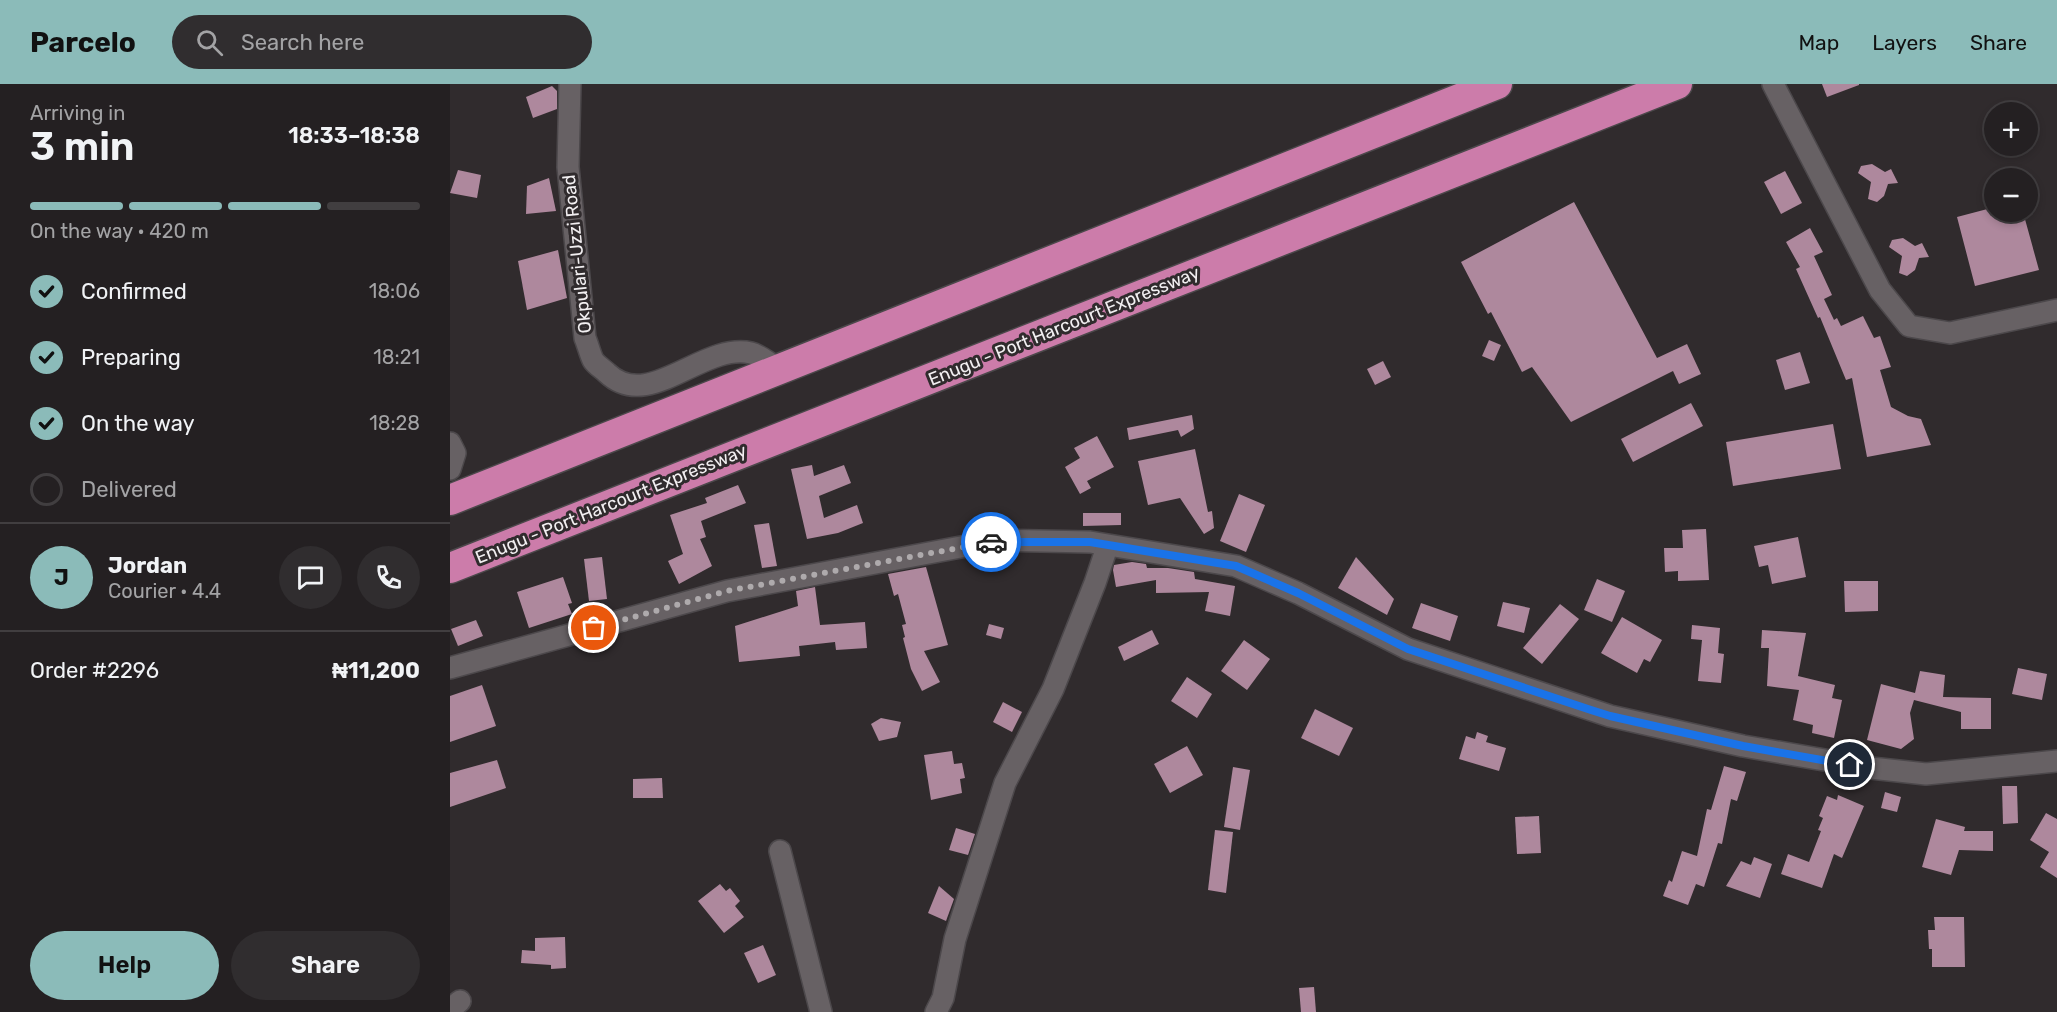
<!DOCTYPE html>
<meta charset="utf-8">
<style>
body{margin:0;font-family:Rubik,sans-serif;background:#302d2f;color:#f1f3f6;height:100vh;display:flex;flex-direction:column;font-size:22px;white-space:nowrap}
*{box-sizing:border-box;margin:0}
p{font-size:20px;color:#a3a3a5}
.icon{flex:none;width:33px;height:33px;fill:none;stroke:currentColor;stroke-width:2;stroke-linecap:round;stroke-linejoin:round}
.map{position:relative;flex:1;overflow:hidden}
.drawer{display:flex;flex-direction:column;background:#242022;width:450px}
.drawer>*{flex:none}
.fabs{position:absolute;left:1534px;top:18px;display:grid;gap:12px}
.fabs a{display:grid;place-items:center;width:54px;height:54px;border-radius:50%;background:#242022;box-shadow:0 3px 9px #0003,0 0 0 2px #413e40;font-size:30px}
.pin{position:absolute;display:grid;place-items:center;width:51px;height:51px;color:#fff;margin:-26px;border:3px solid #fff;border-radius:50%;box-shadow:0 2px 6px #0007}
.courier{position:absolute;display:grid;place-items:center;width:60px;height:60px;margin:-30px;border:4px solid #1a73e8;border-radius:50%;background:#fff;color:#222;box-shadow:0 2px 8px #0007}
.summary em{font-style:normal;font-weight:600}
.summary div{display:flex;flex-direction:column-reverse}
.summary{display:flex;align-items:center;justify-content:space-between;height:102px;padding:0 30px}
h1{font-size:39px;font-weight:600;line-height:45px}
.bar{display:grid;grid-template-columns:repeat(4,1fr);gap:9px 6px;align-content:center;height:72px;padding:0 30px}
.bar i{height:8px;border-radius:4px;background:#413e40}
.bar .selected{background:#8bbbb9}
.bar p{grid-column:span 4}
.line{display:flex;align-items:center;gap:15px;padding:0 30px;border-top:2px solid #413e40}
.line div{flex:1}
.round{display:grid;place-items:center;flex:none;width:63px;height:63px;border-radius:32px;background:#302d2f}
ol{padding:0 30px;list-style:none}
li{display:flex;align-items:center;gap:18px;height:66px}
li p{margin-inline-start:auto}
li .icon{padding:6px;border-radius:50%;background:#8bbbb9;color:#111;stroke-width:4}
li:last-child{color:#a3a3a5}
li i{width:33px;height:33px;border:3px solid #413e40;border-radius:50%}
.button{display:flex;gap:12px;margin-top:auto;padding:12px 30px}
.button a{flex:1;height:69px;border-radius:36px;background:#8bbbb9;color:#111;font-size:24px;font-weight:600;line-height:69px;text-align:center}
.button a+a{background:#302d2f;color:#f1f3f6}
header{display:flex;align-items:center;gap:36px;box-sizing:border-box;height:84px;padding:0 30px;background:#8bbbb9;color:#111}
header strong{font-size:28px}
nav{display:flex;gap:33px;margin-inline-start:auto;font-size:21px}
.search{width:420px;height:54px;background:#302d2f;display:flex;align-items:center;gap:15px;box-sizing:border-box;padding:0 21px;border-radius:33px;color:#a3a3a5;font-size:22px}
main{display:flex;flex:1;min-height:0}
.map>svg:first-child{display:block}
</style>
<header>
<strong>Parcelo</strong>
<div class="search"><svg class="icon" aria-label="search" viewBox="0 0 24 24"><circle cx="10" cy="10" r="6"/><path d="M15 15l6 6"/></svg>Search here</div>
<nav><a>Map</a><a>Layers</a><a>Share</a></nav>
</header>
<main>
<section class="drawer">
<div class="summary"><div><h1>3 min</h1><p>Arriving in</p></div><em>18:33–18:38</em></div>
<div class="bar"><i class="selected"></i><i class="selected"></i><i class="selected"></i><i></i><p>On the way · 420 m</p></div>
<ol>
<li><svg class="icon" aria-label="check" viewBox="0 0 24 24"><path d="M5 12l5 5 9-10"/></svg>Confirmed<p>18:06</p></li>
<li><svg class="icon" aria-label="check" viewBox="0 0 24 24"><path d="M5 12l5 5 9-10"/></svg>Preparing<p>18:21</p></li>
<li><svg class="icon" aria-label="check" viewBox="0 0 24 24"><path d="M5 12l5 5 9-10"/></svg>On the way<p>18:28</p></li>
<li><i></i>Delivered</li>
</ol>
<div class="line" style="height:108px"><b class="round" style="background:#8bbbb9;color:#111">J</b><div><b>Jordan</b><p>Courier · 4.4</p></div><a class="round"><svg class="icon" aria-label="chat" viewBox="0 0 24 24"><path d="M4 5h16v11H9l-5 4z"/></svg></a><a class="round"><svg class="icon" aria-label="phone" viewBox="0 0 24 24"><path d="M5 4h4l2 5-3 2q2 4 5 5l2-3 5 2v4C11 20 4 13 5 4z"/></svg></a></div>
<div class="line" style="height:78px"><div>Order #2296</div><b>₦11,200</b></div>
<div class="button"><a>Help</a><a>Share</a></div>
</section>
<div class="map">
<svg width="1607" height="928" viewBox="0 0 1607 928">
<rect width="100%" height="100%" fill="#302b2d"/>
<g fill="#ae889d">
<polygon points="1372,0 1409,0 1409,1 1377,13"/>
<polygon points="102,2 107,7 107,25 83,34 76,13"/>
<polygon points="1422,80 1435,88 1441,85 1448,99 1438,100 1434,112 1427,118 1418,115 1421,98 1408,89 1411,82"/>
<polygon points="8,86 31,91 27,114 0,109"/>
<polygon points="1335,87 1352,119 1331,130 1314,98"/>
<polygon points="99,94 106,127 76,130 77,102"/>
<polygon points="1124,118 1207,274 1237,260 1251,290 1229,300 1223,287 1121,338 1082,283 1072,288 1041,228 1038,230 1011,178"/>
<polygon points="1545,123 1545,128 1573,128 1589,186 1525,202 1507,133"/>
<polygon points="1360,144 1373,168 1364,172 1382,211 1374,215 1384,236 1387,234 1391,242 1413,232 1424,254 1430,252 1441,283 1430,286 1441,323 1458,332 1471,335 1481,361 1417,373 1402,294 1396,296 1370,233 1368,234 1346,185 1350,183 1336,158"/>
<polygon points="1453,154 1465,162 1472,159 1479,173 1469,174 1465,186 1457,192 1449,189 1452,172 1439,163 1442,156"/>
<polygon points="108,166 117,214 77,226 68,177"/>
<polygon points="1039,256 1051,261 1044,277 1032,272"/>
<polygon points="1350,268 1360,299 1335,306 1326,276"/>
<polygon points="933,277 941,293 925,301 917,285"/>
<polygon points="1241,319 1253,342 1183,378 1171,355"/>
<polygon points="742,331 744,345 731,353 728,346 679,356 677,344"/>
<polygon points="1383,340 1391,385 1283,402 1276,358"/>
<polygon points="647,352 664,383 637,397 641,404 630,410 615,383 630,374 624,364"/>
<polygon points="745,365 758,428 762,427 764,444 754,450 730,414 698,421 688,377"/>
<polygon points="362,381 364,392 394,381 401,399 369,412 374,434 407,421 413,439 388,449 357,455 341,385"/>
<polygon points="288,401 296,419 251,437 256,453 250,455 262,482 229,500 218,477 233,470 220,431 257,419 255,414"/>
<polygon points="789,410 815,421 796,468 770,457"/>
<polygon points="633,429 671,429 671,441 633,442"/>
<polygon points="319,439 327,482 312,484 304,441"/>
<polygon points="1256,445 1259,496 1228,497 1228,487 1215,488 1214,464 1233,464 1232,446"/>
<polygon points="1348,453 1356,493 1322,500 1318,481 1309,483 1304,462"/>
<polygon points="152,473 157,515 139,517 134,475"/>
<polygon points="906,473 944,515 937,531 888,504"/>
<polygon points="682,478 696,480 697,484 718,484 744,488 745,495 785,502 780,532 755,527 759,508 706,509 706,496 666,503 663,486 664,481"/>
<polygon points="476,483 498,561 474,567 490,598 472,607 461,585 453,554 455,553 452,541 456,540 448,510 444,512 438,490"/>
<polygon points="113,493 122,519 118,520 122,530 79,544 67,508"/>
<polygon points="1147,495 1175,507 1162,538 1134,526"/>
<polygon points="1394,497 1428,497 1428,527 1395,528"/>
<polygon points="365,503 370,541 415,538 417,564 386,566 385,558 349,562 350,572 289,578 285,542 348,522 346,507"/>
<polygon points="1053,518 1080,524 1074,549 1047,542"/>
<polygon points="971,519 1008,532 1000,557 962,544"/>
<polygon points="1110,520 1129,535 1092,580 1073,564"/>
<polygon points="1172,533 1212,556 1200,578 1194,575 1187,589 1151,569"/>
<polygon points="26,536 33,552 8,562 1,545"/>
<polygon points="539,540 554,544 551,555 536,551"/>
<polygon points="1242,541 1270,544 1268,569 1274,570 1271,599 1248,597 1252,556 1241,555"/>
<polygon points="702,546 709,560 674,577 668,563"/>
<polygon points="1312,546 1356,549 1348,592 1385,601 1382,614 1392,616 1384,654 1362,649 1363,641 1343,636 1349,606 1317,602 1319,564 1311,564"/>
<polygon points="794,556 820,575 797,606 771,587"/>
<polygon points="1568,584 1597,590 1592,616 1562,610"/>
<polygon points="1470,587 1495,591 1493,613 1541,614 1541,645 1511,645 1511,628 1464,616 1460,629 1464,655 1451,665 1417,656 1431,600 1465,609"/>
<polygon points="737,593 762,610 747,634 721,617"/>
<polygon points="32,601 46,642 0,658 0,612"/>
<polygon points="553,618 572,628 562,648 543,638"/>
<polygon points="865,625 903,644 889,672 851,654"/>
<polygon points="431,634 451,638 447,653 429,657 421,640"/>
<polygon points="1027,648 1038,652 1036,658 1056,664 1049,687 1009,675 1016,652 1025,655"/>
<polygon points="737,662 753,691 720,709 704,680"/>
<polygon points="502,667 504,680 512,679 515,694 510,695 512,709 481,716 474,671"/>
<polygon points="47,676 56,704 0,723 0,689"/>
<polygon points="1274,682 1296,688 1287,717 1281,715 1272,760 1268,759 1254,803 1246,800 1238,821 1213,812 1219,796 1222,798 1232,767 1247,772 1257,725 1261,726"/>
<polygon points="783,683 800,686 790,746 774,743"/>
<polygon points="212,694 213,714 183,714 183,695"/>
<polygon points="1552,702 1567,702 1568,739 1553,740"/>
<polygon points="1435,708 1451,713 1447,728 1431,724"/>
<polygon points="1388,711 1414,722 1392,774 1384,770 1372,804 1331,790 1338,770 1359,778 1371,747 1368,746 1373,734 1369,732 1377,712 1387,716"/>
<polygon points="1596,729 1607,735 1607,794 1590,783 1599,768 1580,756"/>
<polygon points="1089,732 1091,769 1067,770 1065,733"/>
<polygon points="1486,735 1515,743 1514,747 1543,747 1543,767 1509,766 1501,791 1472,783"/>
<polygon points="506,744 525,750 518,771 499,766"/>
<polygon points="765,746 783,748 776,809 758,806"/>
<polygon points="1304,773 1322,780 1310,814 1276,802 1291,777 1301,781"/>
<polygon points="270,800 276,807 280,804 290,817 285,822 294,833 274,849 248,817"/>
<polygon points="489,802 504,815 496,837 478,829"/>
<polygon points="1484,833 1514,833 1515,883 1482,883 1482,865 1479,865 1478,846 1485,846"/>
<polygon points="115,853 116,884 101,885 101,881 71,879 72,866 85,867 85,854"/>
<polygon points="313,861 326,891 308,899 294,869"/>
<polygon points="864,903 866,928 851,928 849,904"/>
</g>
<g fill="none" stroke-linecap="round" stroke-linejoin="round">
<defs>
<g id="minor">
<path d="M120,0L118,83L135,254C138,261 140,270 143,276C146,281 153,285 157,289C199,329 252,258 301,269C310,271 320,280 329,285"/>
<polyline points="1323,0 1430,206 1459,242 1500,249 1607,226"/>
<polyline points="0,359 5,369 0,385"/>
<polyline points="0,584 277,507 548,456 640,458 786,482 848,509 958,565 1160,632 1293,662 1421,684 1476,690 1607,677"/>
<polyline points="330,767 371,928"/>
<polyline points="0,926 10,917"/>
<polyline points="486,928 493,914 505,855 555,699 603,605 645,499 657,463"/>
</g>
<g id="highway">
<polyline points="0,416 1047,0"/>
<polyline points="0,484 1227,0"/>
</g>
</defs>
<use href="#minor" stroke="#4c484b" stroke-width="24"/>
<use href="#highway" stroke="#4c484b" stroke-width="33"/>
<use href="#minor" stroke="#676164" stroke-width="21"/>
<use href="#highway" stroke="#cc7caa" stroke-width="30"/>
</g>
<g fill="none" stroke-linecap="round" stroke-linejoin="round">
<polyline stroke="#aeaaac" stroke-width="6" stroke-dasharray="0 10.8" points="144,544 277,507 541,458"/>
<polyline stroke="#1a73e8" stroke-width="8" points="541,458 640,458 786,482 848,509 958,565 1141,626 1160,632 1293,662 1400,681"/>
</g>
<g text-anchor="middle" stroke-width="6" stroke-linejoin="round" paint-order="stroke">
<g font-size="18" fill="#f2eff1" stroke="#302b2d">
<text transform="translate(127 170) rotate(-96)" y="6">Okpulari-Uzzi Road</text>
<text transform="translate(614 242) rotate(-22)" y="6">Enugu - Port Harcourt Expressway</text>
<text transform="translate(161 420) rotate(-22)" y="6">Enugu - Port Harcourt Expressway</text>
</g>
</g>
</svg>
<div class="fabs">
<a>+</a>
<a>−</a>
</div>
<div class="pin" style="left:144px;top:544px;background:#ea580c"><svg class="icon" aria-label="bag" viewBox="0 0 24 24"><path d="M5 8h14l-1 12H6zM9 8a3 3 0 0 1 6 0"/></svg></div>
<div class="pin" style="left:1400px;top:681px;background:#1f2937"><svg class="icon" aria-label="home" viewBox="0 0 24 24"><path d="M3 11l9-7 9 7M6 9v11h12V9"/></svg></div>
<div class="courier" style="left:541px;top:458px"><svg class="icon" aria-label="car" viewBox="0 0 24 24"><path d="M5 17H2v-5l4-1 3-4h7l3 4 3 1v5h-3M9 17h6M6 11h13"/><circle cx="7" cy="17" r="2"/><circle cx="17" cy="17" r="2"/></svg></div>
</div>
</main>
